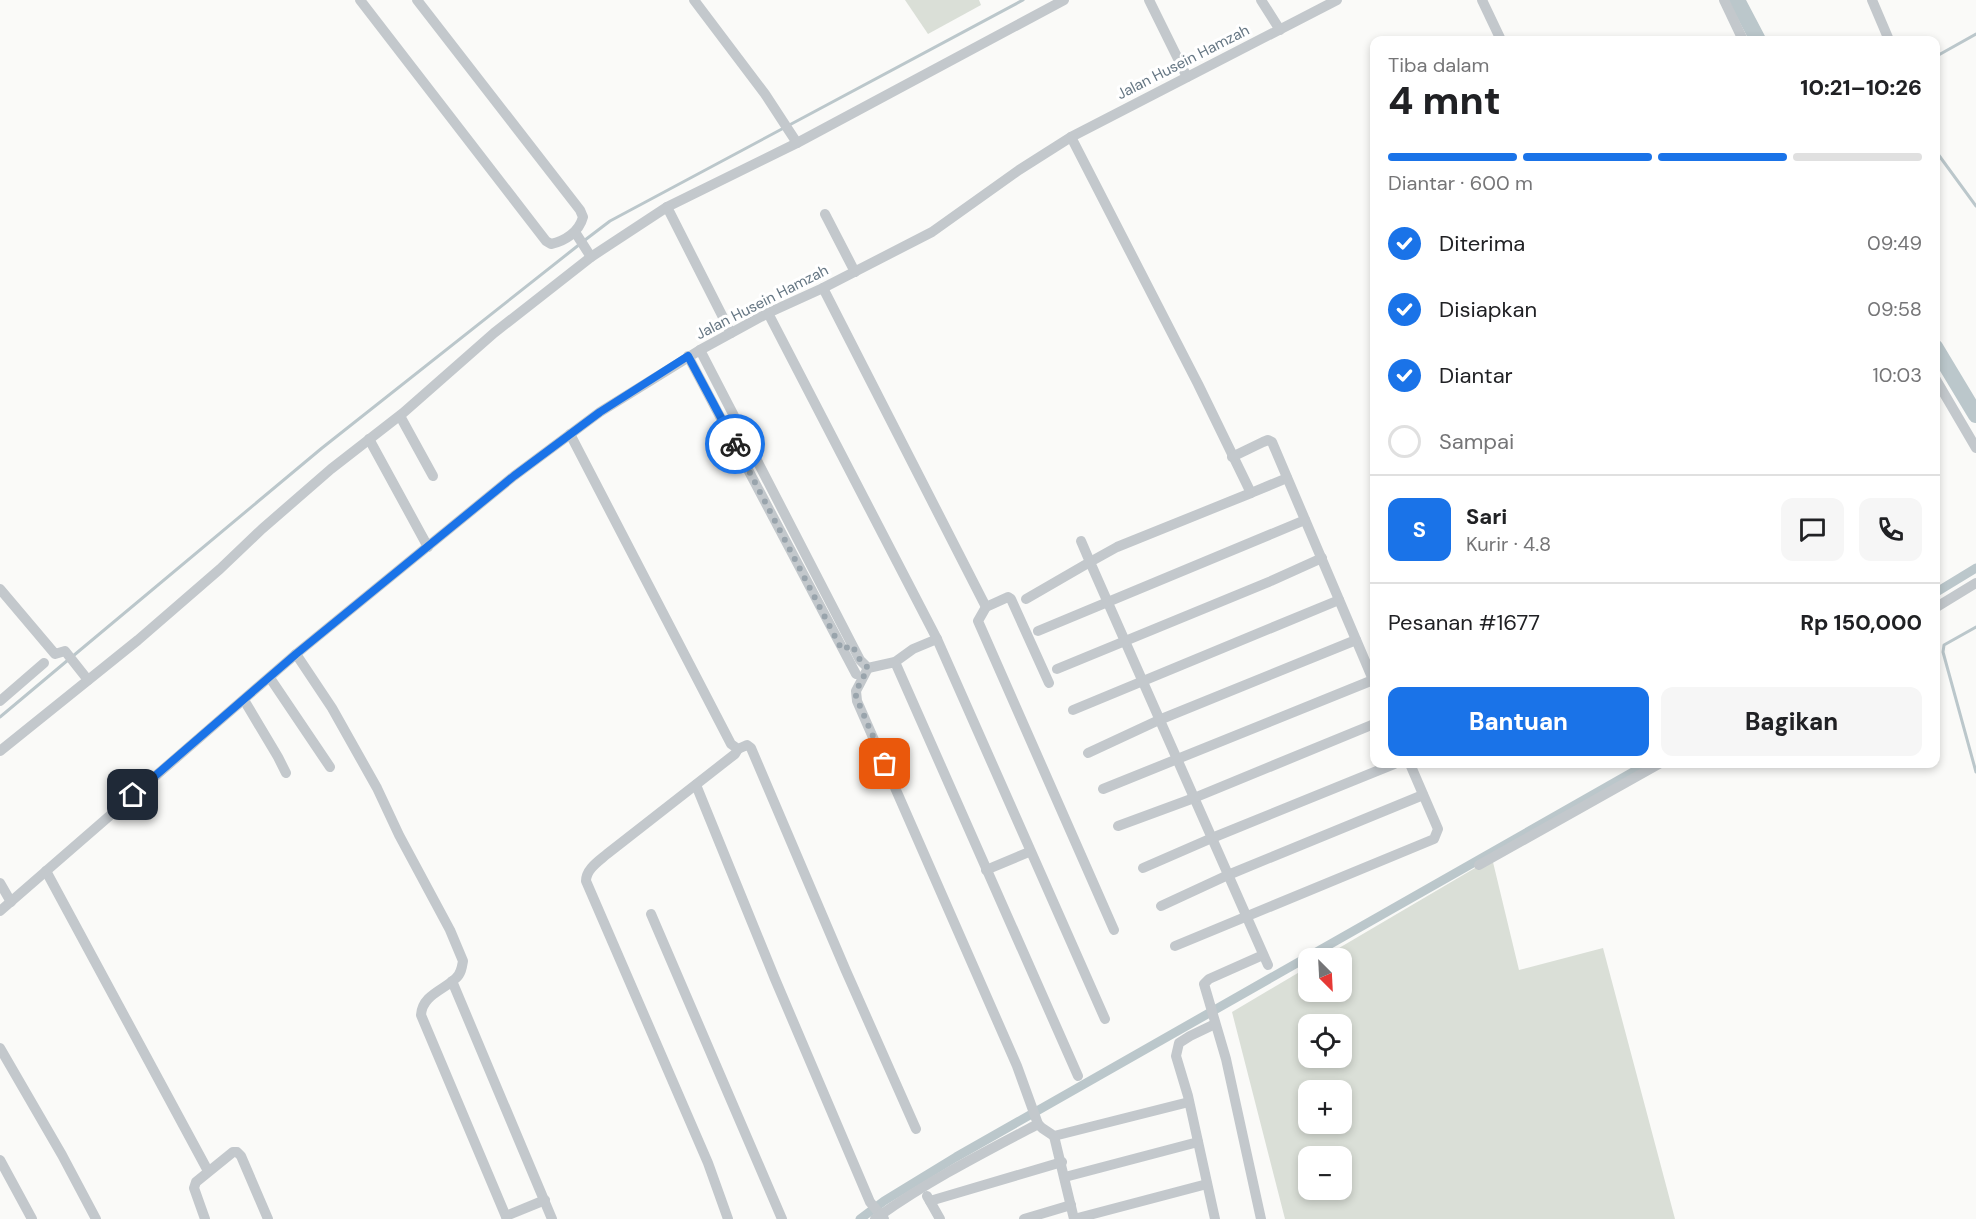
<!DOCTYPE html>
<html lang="id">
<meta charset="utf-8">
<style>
body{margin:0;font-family:"DM Sans",sans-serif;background:#f6f6f6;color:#202124;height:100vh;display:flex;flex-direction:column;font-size:22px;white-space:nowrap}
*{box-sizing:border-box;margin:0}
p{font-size:20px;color:#757577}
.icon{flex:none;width:33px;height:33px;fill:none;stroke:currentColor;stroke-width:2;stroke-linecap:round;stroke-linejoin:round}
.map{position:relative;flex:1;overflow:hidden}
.details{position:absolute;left:1370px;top:36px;width:570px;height:732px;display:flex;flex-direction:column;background:#fff;border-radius:12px;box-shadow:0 3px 9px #0003}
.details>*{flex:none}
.needle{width:39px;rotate:156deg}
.tools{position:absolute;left:1298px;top:948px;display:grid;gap:12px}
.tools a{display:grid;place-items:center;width:54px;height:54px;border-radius:12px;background:#fff;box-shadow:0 3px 9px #0003;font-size:30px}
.pin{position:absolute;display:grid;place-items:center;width:51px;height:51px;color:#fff;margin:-26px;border-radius:12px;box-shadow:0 3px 9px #0006}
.courier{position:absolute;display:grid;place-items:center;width:60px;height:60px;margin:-30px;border:4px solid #1a73e8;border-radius:50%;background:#fff;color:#222;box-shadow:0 2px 8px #0007}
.overview em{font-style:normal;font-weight:800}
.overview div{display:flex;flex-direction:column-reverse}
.overview{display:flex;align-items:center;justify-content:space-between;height:102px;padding:0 18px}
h1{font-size:39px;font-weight:800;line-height:45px}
.bar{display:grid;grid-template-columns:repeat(4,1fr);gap:9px 6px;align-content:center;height:72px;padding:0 18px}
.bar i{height:8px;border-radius:4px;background:#e0e0e0}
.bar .on{background:#1a73e8}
.bar p{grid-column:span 4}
.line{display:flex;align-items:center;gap:15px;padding:0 18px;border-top:2px solid #e0e0e0}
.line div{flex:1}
.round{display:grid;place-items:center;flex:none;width:63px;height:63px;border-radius:12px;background:#f6f6f6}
ol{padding:0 18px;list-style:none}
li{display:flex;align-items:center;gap:18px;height:66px}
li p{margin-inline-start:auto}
li .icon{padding:6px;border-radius:50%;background:#1a73e8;color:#fff;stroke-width:4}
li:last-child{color:#757577}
li i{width:33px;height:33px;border:3px solid #e0e0e0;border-radius:50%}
.primary-button{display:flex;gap:12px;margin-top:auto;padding:12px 18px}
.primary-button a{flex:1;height:69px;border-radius:12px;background:#1a73e8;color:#fff;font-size:24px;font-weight:800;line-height:69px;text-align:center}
.primary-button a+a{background:#f6f6f6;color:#202124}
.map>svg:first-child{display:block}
</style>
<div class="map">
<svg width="1976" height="1219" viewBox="0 0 1976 1219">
<rect width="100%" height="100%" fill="#fafaf8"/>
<g fill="#dadfd7" fill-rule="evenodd">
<polygon points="905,0 979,0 981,5 928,34"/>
<path d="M1492,858L1519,970L1603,948L1675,1219H1285L1232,1012L1308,967V992H1341V958H1322ZM1308,1024H1341V1058H1308ZM1308,1090H1341V1124H1308ZM1308,1156H1341V1190H1308Z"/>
</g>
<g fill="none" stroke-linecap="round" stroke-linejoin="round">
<g stroke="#bbc7cb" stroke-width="3">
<polyline points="1935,57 1976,34"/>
<polyline points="1935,150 1976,206"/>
<polyline points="585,240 610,221 1023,0"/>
<polyline points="1976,627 1944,645 1943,652 1976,772"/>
<polyline points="73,656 322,448 580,244"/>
<polyline points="0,717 68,660"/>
</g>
<g stroke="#bbc7cb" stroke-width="9">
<polyline points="1935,593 1976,568"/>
<polyline points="860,1219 884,1201 956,1157 1647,764"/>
</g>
<g stroke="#bbc7cb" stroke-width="16">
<polyline points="1737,0 1758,40"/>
<polyline points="1935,347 1976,415"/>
</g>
<g stroke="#c3c8cc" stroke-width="10">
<path d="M360,0L546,241L551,244C565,241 579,232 583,217L580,210L417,0"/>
<polyline points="694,0 765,94 797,143"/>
<polyline points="1149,0 1187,77"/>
<polyline points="1261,0 1280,30"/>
<polyline points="1482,0 1501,40"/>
<polyline points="1724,0 1743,40"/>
<polyline points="1872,0 1889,40"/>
<polyline points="1071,137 1198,384 1251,493 1287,478"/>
<polyline points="667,207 731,333"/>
<polyline points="825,214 855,272"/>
<polyline points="575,232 591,257"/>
<polyline points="823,288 986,607"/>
<polyline points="768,313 937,639"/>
<polyline points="700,350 860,660 868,668 895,662 913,649 937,639 1105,1019"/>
<polyline points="688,356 856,674"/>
<polyline points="1935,378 1976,448"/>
<polyline points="400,416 433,476"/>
<polyline points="570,434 731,744 738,749 747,745 751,748 846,971 916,1129"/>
<polyline points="369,439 428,547"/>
<polyline points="1232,457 1263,442 1268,440 1272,442 1374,682"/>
<polyline points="1251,493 1117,547 1090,562 1268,965"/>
<polyline points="0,589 55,654 65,651 88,680"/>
<polyline points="1026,599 1090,562 1081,541"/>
<polyline points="1935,608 1976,583"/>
<polyline points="1038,631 1305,520"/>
<path d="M296,654L332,708L377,788L399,835L450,930L463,961C462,967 461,974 456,978C444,990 422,995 421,1015L507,1219"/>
<polyline points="895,662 1078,1076"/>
<polyline points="868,668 856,691 857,701 1017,1066 1038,1124 1042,1128 1054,1136 1189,1102"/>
<polyline points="1057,669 1271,581 1322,558"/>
<polyline points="270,678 330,767"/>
<polyline points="1049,683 1011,599 1008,597 986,607 978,621 1114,930"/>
<polyline points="244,700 278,757 286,773"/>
<polyline points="0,701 44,663"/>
<polyline points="1073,710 1339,600"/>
<polyline points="0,751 138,640 220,569 262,529 331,469 403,413 494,333 591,257 667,207 797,143 1064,0"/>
<polyline points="1088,753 1159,720 1356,640"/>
<polyline points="696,785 775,979 870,1202 884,1219"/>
<polyline points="1103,789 1373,680"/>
<polyline points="1118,826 1194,798 1374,724"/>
<polyline points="1479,865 1659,764"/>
<polyline points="1143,868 1212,838 1394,764"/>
<polyline points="986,870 1029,852"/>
<polyline points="46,871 208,1171"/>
<polyline points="0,883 11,902"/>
<polyline points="1161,906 1228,875 1423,795"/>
<polyline points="0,911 296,654 514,476 600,412 700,350 768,313 823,288 932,232 1019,170 1071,137 1337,0"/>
<polyline points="651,914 782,1219"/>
<polyline points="1175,946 1434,839 1438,829 1410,764"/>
<polyline points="452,981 552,1219"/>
<polyline points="0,1048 62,1155 96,1219"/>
<polyline points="1054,1136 1074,1219"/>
<polyline points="0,1160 32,1219"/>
<polyline points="1065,1177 1198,1142"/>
<polyline points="927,1196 940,1219"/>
<polyline points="930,1201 1062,1162"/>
<polyline points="506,1216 545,1200"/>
<polyline points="205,1219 194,1188 196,1182 233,1152 237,1152 241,1156 268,1219"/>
<path d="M728,1219L708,1163L586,881C586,869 599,861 607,854L735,754L738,749"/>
<path d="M875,1219C926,1182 983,1153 1038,1124"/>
<polyline points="1024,1219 1071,1205"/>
<polyline points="1074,1219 1207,1184"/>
<polyline points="1215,1219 1188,1096 1176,1056 1179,1043 1190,1036 1215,1024"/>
<polyline points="1261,1219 1226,1059 1204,984 1209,979 1263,955"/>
</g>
</g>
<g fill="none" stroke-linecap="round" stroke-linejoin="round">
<polyline stroke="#99a4ac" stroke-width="6" stroke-dasharray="0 10.8" points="735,444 842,650 852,645 860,660 868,668 856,691 856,697 885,764"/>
<polyline stroke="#1a73e8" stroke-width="8" points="133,795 296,654 514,476 600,412 688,356 735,444"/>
</g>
<g text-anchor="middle" stroke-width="6" stroke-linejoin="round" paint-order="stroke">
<g font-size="15" fill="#657683" stroke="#fff">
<text transform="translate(1183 62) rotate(-27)" y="5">Jalan Husein Hamzah</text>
<text transform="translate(762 302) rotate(-27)" y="5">Jalan Husein Hamzah</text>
</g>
</g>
</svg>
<div class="tools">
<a><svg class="needle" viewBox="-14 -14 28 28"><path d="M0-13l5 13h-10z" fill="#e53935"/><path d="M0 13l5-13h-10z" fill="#757577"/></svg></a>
<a><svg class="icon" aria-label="locate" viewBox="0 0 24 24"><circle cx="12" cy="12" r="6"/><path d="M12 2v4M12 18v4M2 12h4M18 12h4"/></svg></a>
<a>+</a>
<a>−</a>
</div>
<div class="pin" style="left:885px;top:764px;background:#ea580c"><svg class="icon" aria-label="bag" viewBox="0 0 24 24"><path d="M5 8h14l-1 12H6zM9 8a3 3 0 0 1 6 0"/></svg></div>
<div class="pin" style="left:133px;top:795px;background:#1f2937"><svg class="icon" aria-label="home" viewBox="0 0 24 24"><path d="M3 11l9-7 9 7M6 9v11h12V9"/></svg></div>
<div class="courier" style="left:735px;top:444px"><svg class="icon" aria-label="bike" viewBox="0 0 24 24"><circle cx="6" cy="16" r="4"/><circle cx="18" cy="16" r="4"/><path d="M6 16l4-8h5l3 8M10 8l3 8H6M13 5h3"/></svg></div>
<section class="details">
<div class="overview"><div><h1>4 mnt</h1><p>Tiba dalam</p></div><em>10:21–10:26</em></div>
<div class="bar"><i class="on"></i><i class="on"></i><i class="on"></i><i></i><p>Diantar · 600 m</p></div>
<ol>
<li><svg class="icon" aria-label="check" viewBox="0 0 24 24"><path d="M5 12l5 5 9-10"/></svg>Diterima<p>09:49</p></li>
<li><svg class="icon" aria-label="check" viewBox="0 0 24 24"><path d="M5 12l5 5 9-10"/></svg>Disiapkan<p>09:58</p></li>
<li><svg class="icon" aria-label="check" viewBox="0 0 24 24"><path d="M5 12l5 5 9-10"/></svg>Diantar<p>10:03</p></li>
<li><i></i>Sampai</li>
</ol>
<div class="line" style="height:108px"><b class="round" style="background:#1a73e8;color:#fff">S</b><div><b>Sari</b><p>Kurir · 4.8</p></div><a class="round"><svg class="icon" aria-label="chat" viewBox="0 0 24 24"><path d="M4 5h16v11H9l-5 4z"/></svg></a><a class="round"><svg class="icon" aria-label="phone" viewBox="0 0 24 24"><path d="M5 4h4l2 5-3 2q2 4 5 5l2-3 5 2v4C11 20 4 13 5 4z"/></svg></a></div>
<div class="line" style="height:78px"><div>Pesanan #1677</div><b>Rp 150,000</b></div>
<div class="primary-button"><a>Bantuan</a><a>Bagikan</a></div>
</section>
</div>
